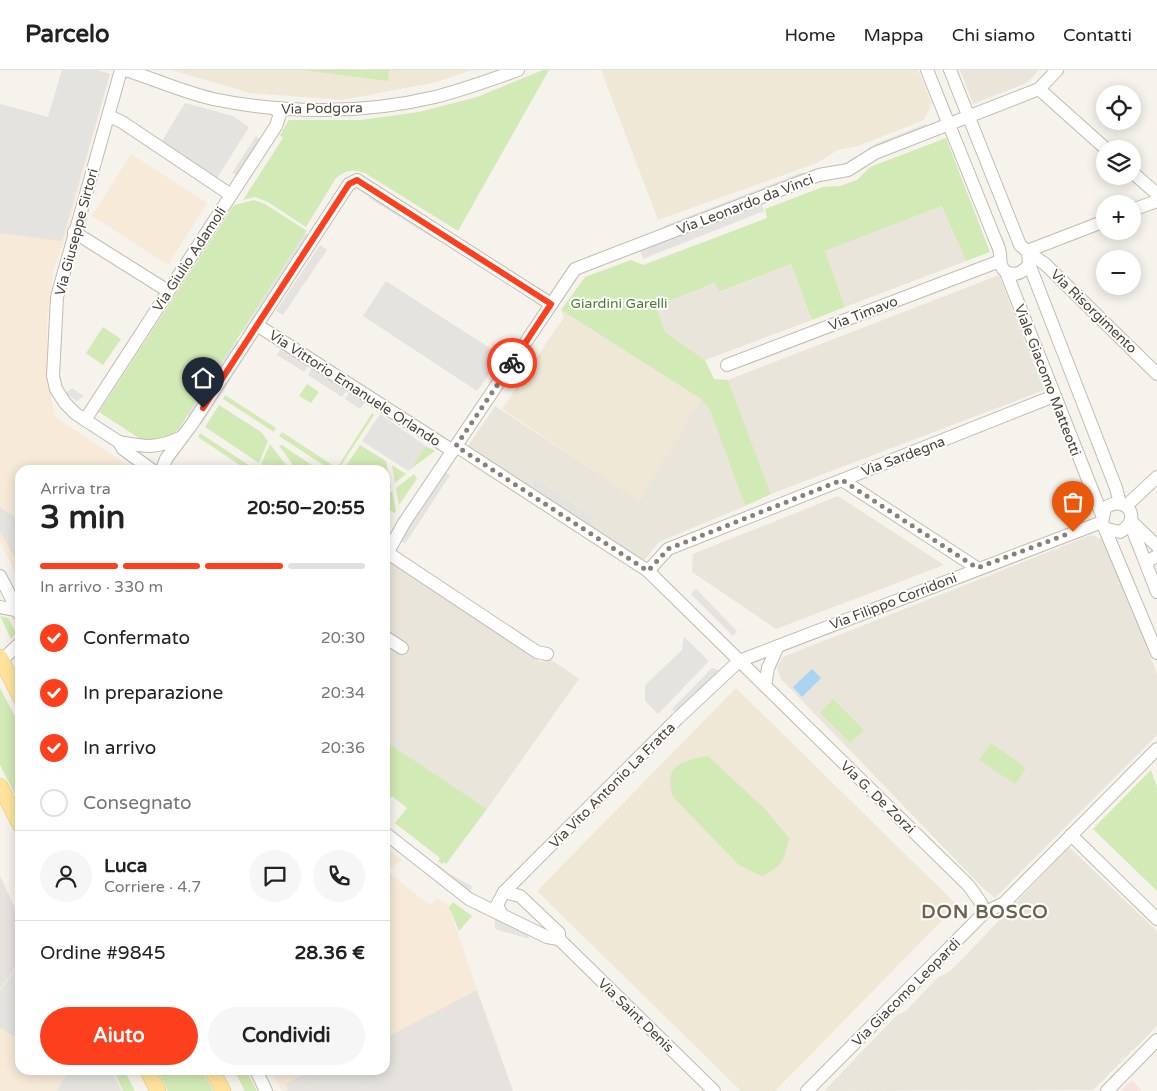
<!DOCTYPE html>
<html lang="it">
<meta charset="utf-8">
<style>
body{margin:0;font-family:"Varela Round",sans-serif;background:#f6f6f6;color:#222;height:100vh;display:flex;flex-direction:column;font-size:19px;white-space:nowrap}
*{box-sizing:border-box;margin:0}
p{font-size:16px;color:#767676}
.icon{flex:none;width:28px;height:28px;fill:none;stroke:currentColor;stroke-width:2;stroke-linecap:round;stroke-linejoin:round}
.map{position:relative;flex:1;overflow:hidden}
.details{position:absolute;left:15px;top:395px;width:375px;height:610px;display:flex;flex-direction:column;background:#fff;border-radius:15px;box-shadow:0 2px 12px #0003}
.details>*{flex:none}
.tools{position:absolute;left:1096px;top:15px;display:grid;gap:10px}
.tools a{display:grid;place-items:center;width:45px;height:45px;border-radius:50%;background:#fff;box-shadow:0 2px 12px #0003;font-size:25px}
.pin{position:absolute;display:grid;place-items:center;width:42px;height:42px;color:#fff;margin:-51px -21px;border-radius:50% 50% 50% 0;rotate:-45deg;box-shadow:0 0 5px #0007}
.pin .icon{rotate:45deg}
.courier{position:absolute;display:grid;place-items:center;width:50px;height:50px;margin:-25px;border:4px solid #fc3f1d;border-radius:50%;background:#fff;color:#222;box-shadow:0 1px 6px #0007}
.head em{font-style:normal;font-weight:700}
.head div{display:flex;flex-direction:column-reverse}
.head{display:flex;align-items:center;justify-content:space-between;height:85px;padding:0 25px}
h1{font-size:32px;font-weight:700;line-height:38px}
.bar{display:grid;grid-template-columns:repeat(4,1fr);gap:8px 5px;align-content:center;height:60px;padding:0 25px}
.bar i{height:6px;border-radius:4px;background:#e0e0e0}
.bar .selected{background:#fc3f1d}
.bar p{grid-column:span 4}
.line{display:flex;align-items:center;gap:12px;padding:0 25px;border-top:1px solid #e0e0e0}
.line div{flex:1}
.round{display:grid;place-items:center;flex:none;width:52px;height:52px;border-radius:26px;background:#f6f6f6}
ol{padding:0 25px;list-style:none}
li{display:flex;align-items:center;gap:15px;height:55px}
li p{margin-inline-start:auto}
li .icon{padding:5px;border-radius:50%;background:#fc3f1d;color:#fff;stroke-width:4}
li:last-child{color:#767676}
li i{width:28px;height:28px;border:2px solid #e0e0e0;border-radius:50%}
.cta{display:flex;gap:10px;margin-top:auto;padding:10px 25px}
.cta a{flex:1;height:58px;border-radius:30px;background:#fc3f1d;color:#fff;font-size:20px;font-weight:700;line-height:58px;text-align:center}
.cta a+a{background:#f6f6f6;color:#222}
header{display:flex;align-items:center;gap:30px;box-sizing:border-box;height:70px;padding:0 25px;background:#fff;border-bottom:1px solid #e0e0e0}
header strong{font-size:24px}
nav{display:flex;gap:28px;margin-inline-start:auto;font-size:18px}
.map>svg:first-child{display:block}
</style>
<header>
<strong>Parcelo</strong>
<nav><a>Home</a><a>Mappa</a><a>Chi siamo</a><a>Contatti</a></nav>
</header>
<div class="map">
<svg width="1157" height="1021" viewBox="0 0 1157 1021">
<rect width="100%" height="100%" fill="#f6f3ec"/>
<g fill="#eae5da">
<polygon points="960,0 1039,0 1027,13 973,34"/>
<polygon points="942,136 966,191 845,237 825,181"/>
<polygon points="791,194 812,250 705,290 665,262 656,236 716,213 720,222"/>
<polygon points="999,205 1044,320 771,424 728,310"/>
<polygon points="701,329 710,340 745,436 659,472 643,492 588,455 593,447 536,408 530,417 468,376 495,336 639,430"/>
<polygon points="838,426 944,495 776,559 692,502 693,484"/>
<polygon points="1091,465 1106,471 1157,604 1157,665 995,828 981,816 781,609 777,597 783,587"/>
<polygon points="391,492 541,592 546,586 579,609 487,739 385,671 385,501"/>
<polygon points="1069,777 1157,861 1157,956 1093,1020 824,1021 896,946 906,941 937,908 950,901 967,884"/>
</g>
<g fill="#f7ead8">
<polygon points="62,0 97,0 110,4 66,166 54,199 47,250 47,308 55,347 135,400 20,400 20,512 0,472 0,34 48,47"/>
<polygon points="131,84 207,133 168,195 92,146"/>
<polygon points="385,777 402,790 386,801 430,835 438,828 449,837 477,920 385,968"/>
<polygon points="20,891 20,1000 70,1000 56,1021 0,1021 0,919"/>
<polygon points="271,1000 324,1000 284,1021 282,1021"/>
</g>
<g fill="#e6e2dd">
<polygon points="0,806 20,849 20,891 0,919"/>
<polygon points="477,920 513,1021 284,1021 324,1000 385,1000 385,968"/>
<polygon points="70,1000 111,1000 122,1021 56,1021"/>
</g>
<g fill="#efe8d6">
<polygon points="171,0 472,0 437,12 342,30 250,23"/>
<polygon points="601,0 918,0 932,33 924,50 858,76 838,80 817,93 658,150"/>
<polygon points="561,240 701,329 639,431 502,339 564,247"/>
<polygon points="736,618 957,835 775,1021 741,1021 537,821"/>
</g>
<polygon fill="#f6e3e0" points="1132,1010 1142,1021 1121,1021"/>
<g fill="#d2eab5">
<polygon points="303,0 389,0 388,11"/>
<path d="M543,0H549L458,161L365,103C352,99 346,100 336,108L306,157L268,132L255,127L243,130L283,68L280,65L289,50H361L419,42L477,27Z"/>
<polygon points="946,68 990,182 966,191 942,136 825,181 845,237 812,250 791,194 719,222 715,213 656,236 665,262 705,290 714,309 728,310 771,424 745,436 710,340 701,329 561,240 585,207 631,190 643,195 767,148 765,139 823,117 840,116 857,110 870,97"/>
<polygon points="254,130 265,134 307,161 178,360 165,369 145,372 99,342 234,135"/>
<polygon points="103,257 121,269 103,295 86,283"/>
<polygon points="307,314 319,322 311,333 299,326"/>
<polygon points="225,325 276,358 274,362 223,329"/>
<polygon points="219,335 261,362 268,371 259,393 205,357"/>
<polygon points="372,343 374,345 338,400 331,400 279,366 282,362 337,398"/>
<polygon points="200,363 253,398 252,400 247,400 198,367"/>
<polygon points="270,374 290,400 270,400 261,394"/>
<polygon points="282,375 319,400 297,400 279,376"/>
<polygon points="360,375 386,391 391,417 385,421 385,400 343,400"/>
<polygon points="426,376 435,381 408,401"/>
<polygon points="392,395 406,404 395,413"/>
<polygon points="414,404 417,409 399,435 396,418"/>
<polygon points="392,421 396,441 394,443 385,437 385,427"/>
<polygon points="0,546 8,548 16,563 11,569"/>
<polygon points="0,618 20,656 20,734 0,695"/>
<polygon points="833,629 864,660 850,673 820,643"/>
<polygon points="385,671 487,739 446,794 444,792 442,794 438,791 440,788 395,753 407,738 392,726 385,735"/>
<polygon points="991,673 1026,698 1015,714 979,690"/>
<path d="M708,686L767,741L789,768C784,791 783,796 762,806L739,795L673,727C663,695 681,691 708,686Z"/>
<polygon points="1151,700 1157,717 1157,821 1093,759"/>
<polygon points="453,832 472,846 459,861 449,837"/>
<polygon points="113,1000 124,1000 135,1021 123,1021"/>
<polygon points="157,1000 202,1000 213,1021 168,1021"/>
<polygon points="234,1000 246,1000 257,1021 245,1021"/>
</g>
<g fill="#e5e3e0">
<polygon points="62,0 97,0 110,4 62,171 0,163 0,34 48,47"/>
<polygon points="185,33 233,46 249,57 217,108 161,73"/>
<polygon points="926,54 927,58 876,77 875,74"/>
<polygon points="256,66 263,71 239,107 232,103"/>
<polygon points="803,102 805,105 665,160 664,156"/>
<polygon points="371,124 438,167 436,170 369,128"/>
<polygon points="761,133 764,141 643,189 640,180"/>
<polygon points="305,163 310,166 246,265 242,262"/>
<polygon points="320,175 327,180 283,245 276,241"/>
<polygon points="386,211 502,286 477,321 363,246"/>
<polygon points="236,270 241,274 192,349 187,345"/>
<polygon points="247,277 250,279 201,355 198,353"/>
<polygon points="282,277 309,295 304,302 277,285"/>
<polygon points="312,297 347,320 342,327 308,305"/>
<polygon points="72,318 84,326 77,331 65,324"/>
<polygon points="350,322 365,332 360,339 345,329"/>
<polygon points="380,344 426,376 408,401 362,371"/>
<polygon points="446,403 450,405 405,474 401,471"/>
<polygon points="536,408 593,447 588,455 530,417"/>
<polygon points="0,437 20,451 20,498 0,461"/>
<polygon points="696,519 737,561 733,566 691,524"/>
<polygon points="684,567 709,591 658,644 645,631 645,615 682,580"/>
<polygon points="712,598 721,601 681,641 671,640"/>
<polygon points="437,794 450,804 473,817 470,821 448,808 434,796"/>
<polygon points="495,849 527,860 529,869 495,859"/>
<polygon points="20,893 20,963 14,966 0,958 0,921"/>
<polygon points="313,1000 324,1000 288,1019 286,1014"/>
</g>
<polygon fill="#a9d4f2" points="812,599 821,608 802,627 793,617"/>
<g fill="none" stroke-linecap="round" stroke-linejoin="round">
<defs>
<g id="minor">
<polyline points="121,0 57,227 53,306 56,319 65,333 76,344 119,372 123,379 152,400"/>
<path d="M126,0C154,9 183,22 213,29C284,44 364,44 435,27C463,20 490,10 518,0"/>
<path d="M927,0L993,164C995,170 1000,178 1000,184C1001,192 999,196 1006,202L1102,445"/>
<polyline points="950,0 1020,175 1028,182 1029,194 1116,418 1120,433"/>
<polyline points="1039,19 1106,79"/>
<polyline points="1132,102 1157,124"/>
<polyline points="231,125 276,56 280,44 275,39"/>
<polyline points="1132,140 1157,131"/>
<polyline points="74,162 168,221"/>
<polyline points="1027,181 1105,151"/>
<polyline points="1028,182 1045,194 1157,304"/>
<path d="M1006,202C1016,206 1023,203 1029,194"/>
<polyline points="257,255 453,381"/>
<polyline points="727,295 1000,191"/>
<polyline points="85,350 231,125 122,52 109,46"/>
<path d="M119,372C147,377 156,379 182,367"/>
<polyline points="456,376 648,501 969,816 981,833 984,843"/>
<polyline points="162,400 166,389 192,354 349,114 357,110 551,234"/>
<polyline points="842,410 977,498"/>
<polyline points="1126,436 1157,407"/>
<polyline points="1131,451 1157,476"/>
<polyline points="1130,453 1157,522"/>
<path d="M1107,459L1120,462C1143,450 1127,423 1105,438L1102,452L1157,583"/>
<polyline points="388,483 537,582 547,584"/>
<polyline points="385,487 404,453 575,199 819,105 848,100 875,83 1039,19 1057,0"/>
<polyline points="1146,492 1157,486"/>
<polyline points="648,501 668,479 1054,326"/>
<polyline points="0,506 20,545"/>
<polyline points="0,537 20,541"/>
<polyline points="385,567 402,578"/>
<polyline points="2,590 20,573"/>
<polyline points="765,616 768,598 778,576"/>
<polyline points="385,763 469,829 547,867 559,869"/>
<polyline points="1071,765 1157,849"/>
<polyline points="504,822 520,826 559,863 559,869"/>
<polyline points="502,845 497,835 504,822 677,649 739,591 1102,452"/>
<polyline points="559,869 714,1021"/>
<polyline points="256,1000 266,1021"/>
<polyline points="807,1021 984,843 1004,833 1157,679"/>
<polyline points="1107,1021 1157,970"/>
</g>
<g id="major">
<polyline points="0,587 20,627"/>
<polyline points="0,716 20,755"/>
<polyline points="147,1000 158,1021"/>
<polyline points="212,1000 223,1021"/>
</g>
</defs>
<use href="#minor" stroke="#c2bbae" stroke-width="14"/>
<use href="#major" stroke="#e6c16a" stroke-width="16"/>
<use href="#minor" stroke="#fff" stroke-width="12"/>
<use href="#major" stroke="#ffe39c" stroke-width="15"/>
</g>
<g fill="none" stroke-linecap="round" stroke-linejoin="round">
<polyline stroke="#878178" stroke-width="5" stroke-dasharray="0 9" points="512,293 456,376 648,501 668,479 842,410 977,498 1073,462"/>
<polyline stroke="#fc3f1d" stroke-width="6" points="203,338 349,114 357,110 551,234 512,293"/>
</g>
<g text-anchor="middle" stroke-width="4" stroke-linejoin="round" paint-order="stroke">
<g font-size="14" fill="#4b4439" stroke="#fff">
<text transform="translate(322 38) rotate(-1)" y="5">Via Podgora</text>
<text transform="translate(745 134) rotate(-21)" y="5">Via Leonardo da Vinci</text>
<text transform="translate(76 162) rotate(-75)" y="5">Via Giuseppe Sirtori</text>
<text transform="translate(189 189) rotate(-57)" y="5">Via Giulio Adamoli</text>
<text transform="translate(1094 241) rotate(44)" y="5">Via Risorgimento</text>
<text transform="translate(863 243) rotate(-21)" y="5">Via Timavo</text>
<text transform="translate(1048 310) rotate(69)" y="5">Viale Giacomo Matteotti</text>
<text transform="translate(355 318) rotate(33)" y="5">Via Vittorio Emanuele Orlando</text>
<text transform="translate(903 386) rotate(-21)" y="5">Via Sardegna</text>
<text transform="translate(893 531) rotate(-21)" y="5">Via Filippo Corridoni</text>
<text transform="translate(612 715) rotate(-45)" y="5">Via Vito Antonio La Fratta</text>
<text transform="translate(878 727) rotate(44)" y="5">Via G. De Zorzi</text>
<text transform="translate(906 922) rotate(-45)" y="5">Via Giacomo Leopardi</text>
<text transform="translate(636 945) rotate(44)" y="5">Via Saint Denis</text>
</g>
<g font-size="14" fill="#4a7f2a" stroke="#fff">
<text x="619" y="238">Giardini Garelli</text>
</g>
<g font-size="19" font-weight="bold" letter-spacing="1" fill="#6e6250" stroke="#fff">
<text x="985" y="848">DON BOSCO</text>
</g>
</g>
</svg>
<div class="tools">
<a><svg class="icon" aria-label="locate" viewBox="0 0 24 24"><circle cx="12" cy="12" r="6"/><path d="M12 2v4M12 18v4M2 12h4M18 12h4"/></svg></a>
<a><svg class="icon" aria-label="layers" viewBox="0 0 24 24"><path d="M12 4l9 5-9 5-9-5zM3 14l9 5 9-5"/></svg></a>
<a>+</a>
<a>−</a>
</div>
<div class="pin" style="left:1073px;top:462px;background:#ea580c"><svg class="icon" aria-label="bag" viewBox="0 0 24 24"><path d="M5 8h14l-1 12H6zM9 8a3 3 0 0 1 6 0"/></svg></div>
<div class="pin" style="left:203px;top:338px;background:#1f2937"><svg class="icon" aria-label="home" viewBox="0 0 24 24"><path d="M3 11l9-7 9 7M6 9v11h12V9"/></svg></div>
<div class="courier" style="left:512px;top:293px"><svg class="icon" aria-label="bike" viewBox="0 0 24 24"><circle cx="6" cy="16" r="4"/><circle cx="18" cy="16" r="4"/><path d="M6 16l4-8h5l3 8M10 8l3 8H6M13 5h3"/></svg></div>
<section class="details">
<div class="head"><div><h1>3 min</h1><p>Arriva tra</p></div><em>20:50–20:55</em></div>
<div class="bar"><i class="selected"></i><i class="selected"></i><i class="selected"></i><i></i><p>In arrivo · 330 m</p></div>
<ol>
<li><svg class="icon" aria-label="check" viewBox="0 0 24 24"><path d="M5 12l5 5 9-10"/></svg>Confermato<p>20:30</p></li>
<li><svg class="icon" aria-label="check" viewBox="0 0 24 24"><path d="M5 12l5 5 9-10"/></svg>In preparazione<p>20:34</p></li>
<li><svg class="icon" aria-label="check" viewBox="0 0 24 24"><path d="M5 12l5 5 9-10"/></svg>In arrivo<p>20:36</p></li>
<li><i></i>Consegnato</li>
</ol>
<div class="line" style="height:90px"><a class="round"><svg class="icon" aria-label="person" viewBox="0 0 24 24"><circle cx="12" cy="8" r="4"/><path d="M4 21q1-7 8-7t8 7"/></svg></a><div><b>Luca</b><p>Corriere · 4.7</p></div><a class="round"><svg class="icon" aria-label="chat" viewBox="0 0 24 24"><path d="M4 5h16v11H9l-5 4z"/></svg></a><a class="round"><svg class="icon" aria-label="phone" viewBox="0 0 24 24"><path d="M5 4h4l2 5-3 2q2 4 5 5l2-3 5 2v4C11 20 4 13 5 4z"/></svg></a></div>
<div class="line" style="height:65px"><div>Ordine #9845</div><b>28.36 €</b></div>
<div class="cta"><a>Aiuto</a><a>Condividi</a></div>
</section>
</div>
